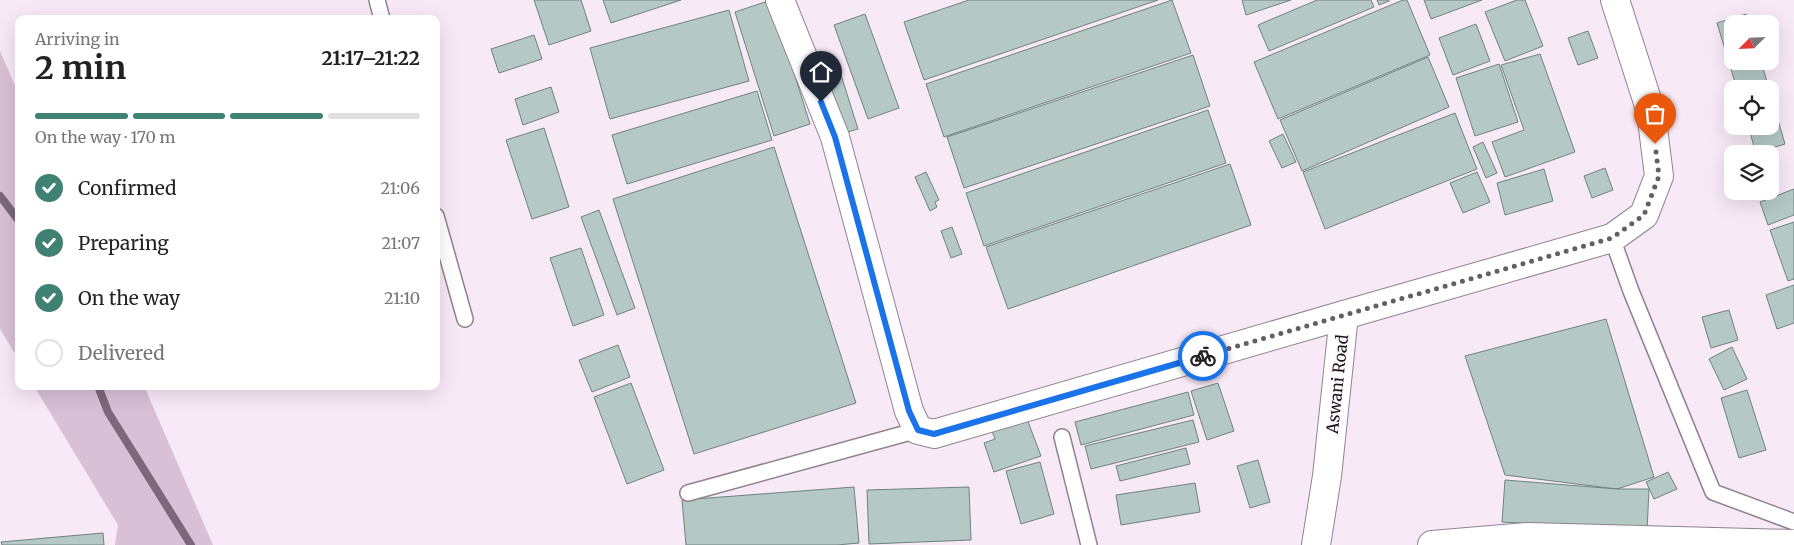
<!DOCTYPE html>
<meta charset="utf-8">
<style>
body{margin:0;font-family:Merriweather,serif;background:#f6f6f6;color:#222;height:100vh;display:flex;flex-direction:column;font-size:19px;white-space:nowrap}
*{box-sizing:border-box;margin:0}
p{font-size:16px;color:#767676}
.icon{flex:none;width:28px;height:28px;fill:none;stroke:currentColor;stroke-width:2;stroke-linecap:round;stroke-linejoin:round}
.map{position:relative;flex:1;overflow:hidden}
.drawer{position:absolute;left:15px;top:15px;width:425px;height:375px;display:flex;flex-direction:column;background:#fff;border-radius:10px;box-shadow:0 5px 20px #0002}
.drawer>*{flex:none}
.needle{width:32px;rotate:246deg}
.buttons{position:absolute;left:1724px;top:15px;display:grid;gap:10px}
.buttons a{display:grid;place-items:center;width:55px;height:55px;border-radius:10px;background:#fff;box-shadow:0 5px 20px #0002;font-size:25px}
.pin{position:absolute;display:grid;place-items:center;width:42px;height:42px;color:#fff;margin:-51px -21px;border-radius:50% 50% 50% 0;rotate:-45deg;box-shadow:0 0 5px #0007}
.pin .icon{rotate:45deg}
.courier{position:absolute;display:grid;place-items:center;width:50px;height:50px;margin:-25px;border:4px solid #1a73e8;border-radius:50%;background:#fff;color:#222;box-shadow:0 1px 6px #0007}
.head em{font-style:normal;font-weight:700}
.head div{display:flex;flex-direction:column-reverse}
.head{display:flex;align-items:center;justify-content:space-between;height:85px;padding:0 20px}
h1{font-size:32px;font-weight:700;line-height:38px}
.bar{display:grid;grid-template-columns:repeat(4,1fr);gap:8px 5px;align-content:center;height:60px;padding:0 20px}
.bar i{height:6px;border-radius:4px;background:#e0e0e0}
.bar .selected{background:#3f8173}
.bar p{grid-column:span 4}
ol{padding:0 20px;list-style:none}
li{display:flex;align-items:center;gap:15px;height:55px}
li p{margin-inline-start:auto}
li .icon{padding:5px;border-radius:50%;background:#3f8173;color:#fff;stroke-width:4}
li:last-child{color:#767676}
li i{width:28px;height:28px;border:2px solid #e0e0e0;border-radius:50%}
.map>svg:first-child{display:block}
</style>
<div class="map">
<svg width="1794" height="545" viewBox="0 0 1794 545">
<rect width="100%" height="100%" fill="#f7e9f6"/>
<g fill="#d8c0d6">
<polygon points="0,51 19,95 19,360 0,329"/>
<polygon points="34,386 144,386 213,545 115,545 118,525"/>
</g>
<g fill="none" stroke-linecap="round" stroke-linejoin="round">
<g stroke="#7c677b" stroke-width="8">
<polyline points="0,196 19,221"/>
<polyline points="98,386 108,412 191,545"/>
</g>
</g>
<g fill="#b4c9c4" stroke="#6f837e">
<polygon points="534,0 581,0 591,31 549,45"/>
<polygon points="603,0 681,0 611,23"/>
<polygon points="771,0 810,124 774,136 735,12"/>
<polygon points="969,0 1158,0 924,80 904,22"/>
<polygon points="1172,0 1191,53 944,137 926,84"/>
<polygon points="1242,0 1291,0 1246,15"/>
<polygon points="1317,0 1371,0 1374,7 1269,51 1258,25"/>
<polygon points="1377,0 1389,0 1389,1 1379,5"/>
<polygon points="1403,0 1407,0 1430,55 1278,119 1254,62"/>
<polygon points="1424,0 1482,0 1431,19"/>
<polygon points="1517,0 1525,0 1543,46 1505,61 1485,12"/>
<polygon points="729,10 749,81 610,119 590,48"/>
<polygon points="865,14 899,108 868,119 834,25"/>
<polygon points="1746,14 1749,24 1732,24 1732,61 1761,61 1769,89 1737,89 1717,23"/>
<polygon points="1476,24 1490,61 1453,75 1439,38"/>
<polygon points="1588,31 1598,58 1578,65 1568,38"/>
<polygon points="534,35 542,59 499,73 491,49"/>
<polygon points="1540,54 1575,152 1505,177 1492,142 1524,130 1501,65"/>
<polygon points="1193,55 1210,106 964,188 947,137"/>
<polygon points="1428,57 1449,107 1302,171 1280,120"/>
<polygon points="836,59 858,129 841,134 820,64"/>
<polygon points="1499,64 1518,122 1475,136 1456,78"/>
<polygon points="551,87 559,112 523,125 515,99"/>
<polygon points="757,91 772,140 627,184 612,135"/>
<polygon points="1770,93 1785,144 1756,153 1748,126 1770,126"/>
<polygon points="1208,110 1226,163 984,246 966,193"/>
<polygon points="1455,113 1477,169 1325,229 1303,172"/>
<polygon points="544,128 569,207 532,219 506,140"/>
<polygon points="1283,134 1296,162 1282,168 1269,141"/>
<polygon points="1483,142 1497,173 1486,178 1473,147"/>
<polygon points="774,147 856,403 694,454 613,199"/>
<polygon points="1230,164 1251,225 1008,309 986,247"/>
<polygon points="1605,168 1613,190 1592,198 1584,176"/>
<polygon points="1544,169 1553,201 1505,215 1497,183"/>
<polygon points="926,172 939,200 935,202 937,207 930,211 915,177"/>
<polygon points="1477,172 1490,202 1463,213 1450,183"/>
<polygon points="1794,189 1794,215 1768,225 1760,202"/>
<polygon points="599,210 635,308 617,315 581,217"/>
<polygon points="1794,222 1794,279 1788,281 1770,230"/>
<polygon points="952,227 962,254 951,258 941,231"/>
<polygon points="581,248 604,315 573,326 550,258"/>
<polygon points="1794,285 1794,323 1777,329 1766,295"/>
<polygon points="1729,310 1738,340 1711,348 1702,317"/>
<polygon points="1606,319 1654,477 1617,489 1505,475 1465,356"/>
<polygon points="618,345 630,377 592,392 579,360"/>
<polygon points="1732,347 1747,379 1724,390 1709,359"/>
<polygon points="631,383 664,470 627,484 594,397"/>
<polygon points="1218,383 1234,431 1207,440 1191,391"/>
<polygon points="1747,390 1766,450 1739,458 1721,398"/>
<polygon points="1188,392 1194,415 1081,445 1075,422"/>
<polygon points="1027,419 1041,456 994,472 984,443 995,439 992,431"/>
<polygon points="1193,420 1199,442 1091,469 1085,446"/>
<polygon points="1186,448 1190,464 1120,481 1116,466"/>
<polygon points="1258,460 1270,502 1250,508 1237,466"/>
<polygon points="1040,462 1054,514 1021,524 1006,471"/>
<polygon points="1668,472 1677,489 1654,499 1646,482"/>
<polygon points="1505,480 1617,489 1649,489 1647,531 1502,522"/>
<polygon points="1195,483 1200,512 1121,525 1116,495"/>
<polygon points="854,487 859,543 837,545 686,545 682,500"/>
<polygon points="969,487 971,540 869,544 867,490"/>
<polygon points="103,533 104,545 2,545 1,542"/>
</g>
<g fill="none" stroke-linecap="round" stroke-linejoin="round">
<defs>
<g id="service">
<polyline points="377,0 382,19"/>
<polyline points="436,216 465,319"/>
<polyline points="1612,238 1631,291 1713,492 1794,522"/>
<polyline points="1062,437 1089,545"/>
<polyline points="688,493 918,430"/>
</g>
<g id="minor">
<polyline points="780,0 835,137 909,411 918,430 934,434 1344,315"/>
<polyline points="1316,545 1327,476 1344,315 1612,238 1644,215 1659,176 1651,112 1615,0"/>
</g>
<polyline id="secondary" points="1432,545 1528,537 1794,544"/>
</defs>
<use href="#service" stroke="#90838f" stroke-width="18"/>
<use href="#minor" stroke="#90838f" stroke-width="30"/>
<use href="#secondary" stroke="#90838f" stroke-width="30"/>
<use href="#service" stroke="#fff" stroke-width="15"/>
<use href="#minor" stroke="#fff" stroke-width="28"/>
<use href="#secondary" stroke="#fff" stroke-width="28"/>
</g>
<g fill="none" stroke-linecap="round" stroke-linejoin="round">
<polyline stroke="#665e66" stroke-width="5" stroke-dasharray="0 9" points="1203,356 1612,238 1644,215 1659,176 1655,144"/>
<polyline stroke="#1a73e8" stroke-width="6" points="821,102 835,137 909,411 918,430 934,434 1203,356"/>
</g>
<g text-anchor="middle" stroke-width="4" stroke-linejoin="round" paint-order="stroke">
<g font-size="16" fill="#181318" stroke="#fff9ff">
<text transform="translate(1337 384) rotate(-84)" y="6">Aswani Road</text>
</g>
</g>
</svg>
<div class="buttons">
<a><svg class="needle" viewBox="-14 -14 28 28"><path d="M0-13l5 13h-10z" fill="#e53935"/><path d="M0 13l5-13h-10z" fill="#767676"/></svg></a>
<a><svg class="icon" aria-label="locate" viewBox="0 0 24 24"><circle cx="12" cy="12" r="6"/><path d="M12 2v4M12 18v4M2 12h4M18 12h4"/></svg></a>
<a><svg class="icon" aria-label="layers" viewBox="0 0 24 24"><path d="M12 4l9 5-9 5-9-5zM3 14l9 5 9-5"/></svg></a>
</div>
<div class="pin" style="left:1655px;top:144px;background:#ea580c"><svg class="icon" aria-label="bag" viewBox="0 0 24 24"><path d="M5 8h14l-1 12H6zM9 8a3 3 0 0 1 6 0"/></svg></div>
<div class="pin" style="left:821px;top:102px;background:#1f2937"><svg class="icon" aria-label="home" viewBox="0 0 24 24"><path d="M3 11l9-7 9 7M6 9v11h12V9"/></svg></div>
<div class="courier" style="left:1203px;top:356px"><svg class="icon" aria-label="bike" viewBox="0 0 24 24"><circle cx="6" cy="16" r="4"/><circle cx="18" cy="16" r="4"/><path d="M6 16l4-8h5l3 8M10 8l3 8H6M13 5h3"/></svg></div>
<section class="drawer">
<div class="head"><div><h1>2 min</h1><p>Arriving in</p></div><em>21:17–21:22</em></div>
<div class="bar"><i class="selected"></i><i class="selected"></i><i class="selected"></i><i></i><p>On the way · 170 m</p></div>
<ol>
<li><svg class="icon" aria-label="check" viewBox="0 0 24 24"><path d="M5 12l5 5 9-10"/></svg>Confirmed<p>21:06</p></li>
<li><svg class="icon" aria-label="check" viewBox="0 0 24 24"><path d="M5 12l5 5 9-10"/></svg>Preparing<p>21:07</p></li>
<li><svg class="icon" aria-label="check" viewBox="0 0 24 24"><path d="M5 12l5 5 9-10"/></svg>On the way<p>21:10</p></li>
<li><i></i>Delivered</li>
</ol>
</section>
</div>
